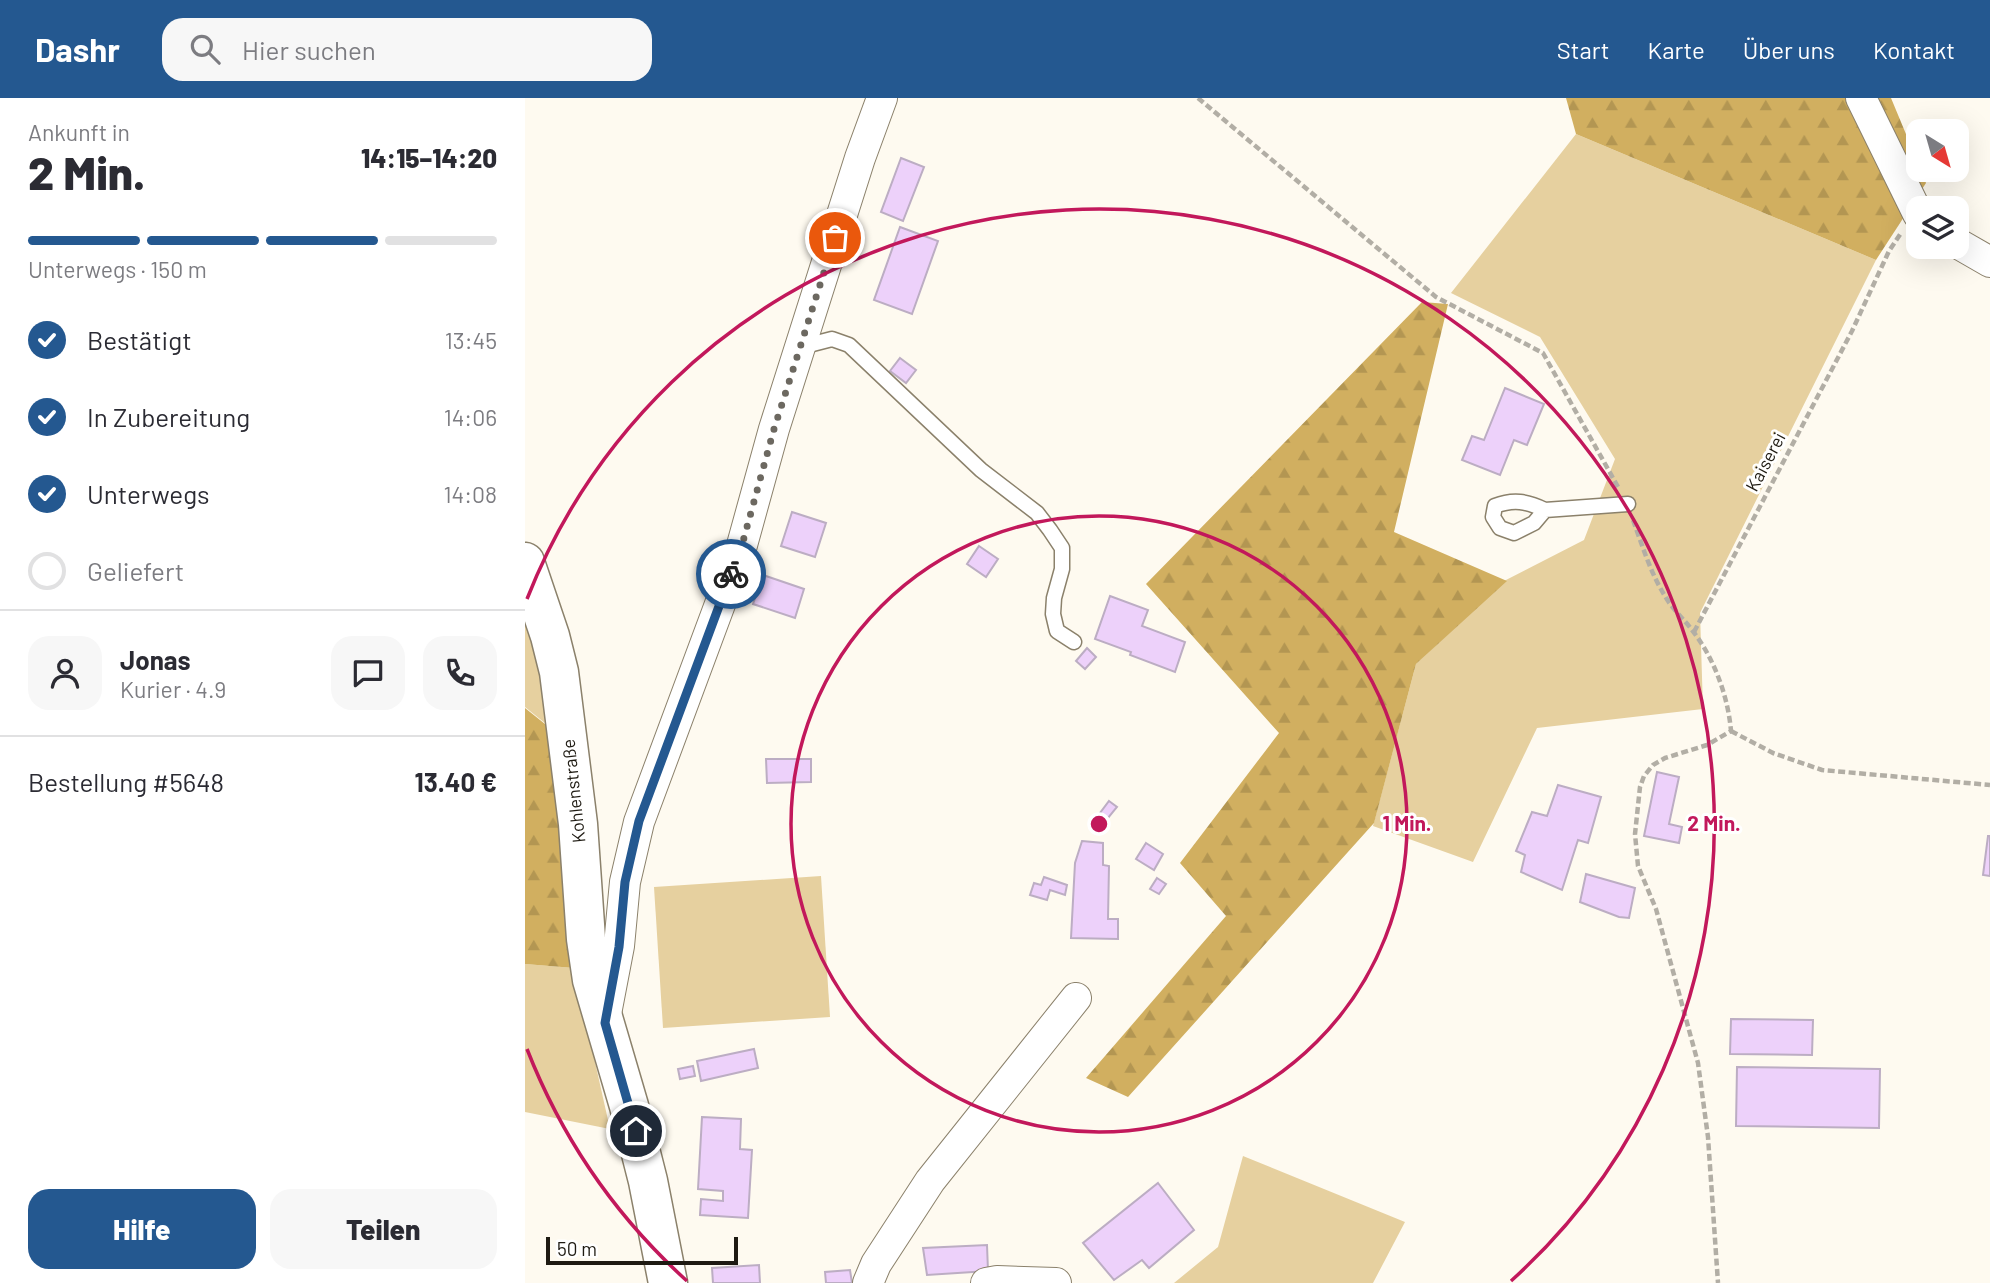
<!DOCTYPE html>
<html lang="de">
<meta charset="utf-8">
<style>
body{margin:0;font-family:Barlow,sans-serif;background:#f7f7f7;color:#2b2b33;height:100vh;display:flex;flex-direction:column;font-size:26px;white-space:nowrap}
*{box-sizing:border-box;margin:0}
p{font-size:23px;color:#7c7c81}
.icon{flex:none;width:38px;height:38px;fill:none;stroke:currentColor;stroke-width:2;stroke-linecap:round;stroke-linejoin:round}
.map{position:relative;flex:1;overflow:hidden}
.sheet{display:flex;flex-direction:column;background:#fff;width:525px}
.sheet>*{flex:none}
.needle{width:46px;rotate:143deg}
.buttons{position:absolute;left:1381px;top:21px;display:grid;gap:14px}
.buttons a{display:grid;place-items:center;width:63px;height:63px;border-radius:14px;background:#fff;box-shadow:0 7px 28px #0002;font-size:35px}
.scale{position:absolute;left:21px;bottom:18px;width:192px;box-sizing:border-box;padding-left:7px;border:4px solid #1e1a12;border-top:0;font-size:19px;line-height:24px;white-space:nowrap;color:#1e1a12;-webkit-text-stroke:5px #fff;paint-order:stroke}
.pin{position:absolute;display:grid;place-items:center;width:60px;height:60px;color:#fff;margin:-30px;border:4px solid #fff;border-radius:50%;box-shadow:0 2px 7px #0007}
.courier{position:absolute;display:grid;place-items:center;width:70px;height:70px;margin:-35px;border:5px solid #245890;border-radius:50%;background:#fff;color:#222;box-shadow:0 2px 9px #0007}
.summary em{font-style:normal;font-weight:800}
.summary div{display:flex;flex-direction:column-reverse}
.summary{display:flex;align-items:center;justify-content:space-between;height:119px;padding:0 28px}
h1{font-size:46px;font-weight:800;line-height:52px}
.bar{display:grid;grid-template-columns:repeat(4,1fr);gap:10px 7px;align-content:center;height:84px;padding:0 28px}
.bar i{height:9px;border-radius:5px;background:#e1e1e2}
.bar .current{background:#245890}
.bar p{grid-column:span 4}
.line{display:flex;align-items:center;gap:18px;padding:0 28px;border-top:2px solid #e1e1e2}
.line div{flex:1}
.round{display:grid;place-items:center;flex:none;width:74px;height:74px;border-radius:21px;background:#f7f7f7}
ol{padding:0 28px;list-style:none}
li{display:flex;align-items:center;gap:21px;height:77px}
li p{margin-inline-start:auto}
li .icon{padding:7px;border-radius:50%;background:#245890;color:#fff;stroke-width:4}
li:last-child{color:#7c7c81}
li i{width:38px;height:38px;border:4px solid #e1e1e2;border-radius:50%}
.button{display:flex;gap:14px;margin-top:auto;padding:14px 28px}
.button a{flex:1;height:80px;border-radius:21px;background:#245890;color:#fff;font-size:28px;font-weight:800;line-height:80px;text-align:center}
.button a+a{background:#f7f7f7;color:#2b2b33}
header{display:flex;align-items:center;gap:42px;box-sizing:border-box;height:98px;padding:0 35px;background:#245890;color:#fff}
header strong{font-size:33px}
nav{display:flex;gap:38px;margin-inline-start:auto;font-size:24px}
.search{width:490px;height:63px;background:#f7f7f7;display:flex;align-items:center;gap:18px;box-sizing:border-box;padding:0 24px;border-radius:21px;color:#7c7c81;font-size:26px}
main{display:flex;flex:1;min-height:0}
.map>svg:first-child{display:block}
</style>
<header>
<strong>Dashr</strong>
<div class="search"><svg class="icon" aria-label="search" viewBox="0 0 24 24"><circle cx="10" cy="10" r="6"/><path d="M15 15l6 6"/></svg>Hier suchen</div>
<nav><a>Start</a><a>Karte</a><a>Über uns</a><a>Kontakt</a></nav>
</header>
<main>
<section class="sheet">
<div class="summary"><div><h1>2 Min.</h1><p>Ankunft in</p></div><em>14:15–14:20</em></div>
<div class="bar"><i class="current"></i><i class="current"></i><i class="current"></i><i></i><p>Unterwegs · 150 m</p></div>
<ol>
<li><svg class="icon" aria-label="check" viewBox="0 0 24 24"><path d="M5 12l5 5 9-10"/></svg>Bestätigt<p>13:45</p></li>
<li><svg class="icon" aria-label="check" viewBox="0 0 24 24"><path d="M5 12l5 5 9-10"/></svg>In Zubereitung<p>14:06</p></li>
<li><svg class="icon" aria-label="check" viewBox="0 0 24 24"><path d="M5 12l5 5 9-10"/></svg>Unterwegs<p>14:08</p></li>
<li><i></i>Geliefert</li>
</ol>
<div class="line" style="height:126px"><a class="round"><svg class="icon" aria-label="person" viewBox="0 0 24 24"><circle cx="12" cy="8" r="4"/><path d="M4 21q1-7 8-7t8 7"/></svg></a><div><b>Jonas</b><p>Kurier · 4.9</p></div><a class="round"><svg class="icon" aria-label="chat" viewBox="0 0 24 24"><path d="M4 5h16v11H9l-5 4z"/></svg></a><a class="round"><svg class="icon" aria-label="phone" viewBox="0 0 24 24"><path d="M5 4h4l2 5-3 2q2 4 5 5l2-3 5 2v4C11 20 4 13 5 4z"/></svg></a></div>
<div class="line" style="height:91px"><div>Bestellung #5648</div><b>13.40 €</b></div>
<div class="button"><a>Hilfe</a><a>Teilen</a></div>
</section>
<div class="map">
<svg width="1465" height="1185" viewBox="0 0 1465 1185">
<defs>
<pattern id="forest-firs" width="22" height="20" patternUnits="userSpaceOnUse" patternTransform="scale(1.75)"><rect width="22" height="20" fill="#d1af60"/><path d="M5 1l3.5 6h-7zM16 11l3.5 6h-7z" fill="#b39652"/></pattern>
</defs>
<rect width="100%" height="100%" fill="#fefaf0"/>
<g fill="#e6d09f">
<polygon points="1051,36 1351,162 1175,515 1178,611 1012,630 948,764 848,728 891,566 979,483 1059,442 1090,361 1015,239 926,195"/>
<polygon points="0,506 31,634 0,609"/>
<polygon points="296,778 305,919 138,930 129,789"/>
<polygon points="0,866 49,870 85,1031 0,1014"/>
<polygon points="718,1058 880,1124 848,1185 649,1185 693,1149"/>
</g>
<g fill="url(#forest-firs)">
<polygon points="1041,0 1366,0 1393,65 1393,72 1396,72 1401,85 1351,162 1051,36"/>
<polygon points="897,204 923,206 869,434 982,483 891,566 849,725 603,999 561,980 701,818 655,765 754,635 621,486"/>
<polygon points="0,610 30,634 49,870 0,866"/>
</g>
<g fill="#edd1fa" stroke="#bcadc3" stroke-width="2">
<polygon points="376,60 399,69 378,123 356,114"/>
<polygon points="375,129 413,143 387,216 349,202"/>
<polygon points="375,260 391,272 381,285 365,273"/>
<polygon points="980,290 1019,306 1002,347 989,342 975,377 937,362 947,338 959,342"/>
<polygon points="267,414 301,425 290,459 256,448"/>
<polygon points="454,448 473,461 461,479 442,466"/>
<polygon points="238,477 279,491 270,520 228,506"/>
<polygon points="585,498 623,512 617,528 660,544 650,574 605,557 606,554 570,541"/>
<polygon points="562,550 571,559 560,571 551,563"/>
<polygon points="241,661 286,661 286,684 242,685"/>
<polygon points="1132,674 1154,679 1144,726 1157,729 1154,745 1119,738"/>
<polygon points="1033,687 1076,699 1063,745 1053,742 1037,792 996,774 1000,757 991,753 1007,714 1022,718"/>
<polygon points="584,703 592,709 583,720 575,715"/>
<polygon points="1463,738 1465,738 1465,778 1458,777"/>
<polygon points="557,743 578,745 578,767 584,768 583,821 593,821 593,841 546,840 550,765"/>
<polygon points="621,745 638,756 629,772 611,761"/>
<polygon points="1061,776 1110,790 1104,820 1094,819 1055,804"/>
<polygon points="519,779 542,787 540,797 525,792 522,802 505,797 509,785 516,787"/>
<polygon points="632,780 641,786 634,796 625,791"/>
<polygon points="1206,921 1288,922 1287,957 1205,956"/>
<polygon points="229,951 233,970 176,983 172,963"/>
<polygon points="168,968 170,978 155,981 153,971"/>
<polygon points="1212,969 1355,971 1354,1030 1211,1028"/>
<polygon points="177,1019 216,1021 215,1051 227,1052 223,1120 175,1117 176,1101 198,1103 198,1093 173,1091"/>
<polygon points="633,1085 669,1132 624,1170 617,1162 589,1182 558,1145"/>
<polygon points="462,1147 463,1173 402,1177 398,1150"/>
<polygon points="234,1167 235,1185 188,1185 187,1170"/>
<polygon points="325,1172 327,1185 301,1185 300,1174"/>
</g>
<g fill="none" stroke-linecap="round" stroke-linejoin="round">
<defs>
<g id="lane">
<polyline points="276,249 307,241 324,247 456,372 512,415 525,432 537,450 537,471 529,500 528,516 532,533 549,544"/>
<path d="M1020,412C1002,403 988,401 970,408L968,419L975,430L989,435L1009,425L1020,412L1103,406"/>
</g>
<g id="street">
<polyline points="1336,0 1393,116"/>
<polyline points="1432,145 1465,164"/>
<polyline points="80,921 94,848 100,784 114,724 217,447 249,331 335,60 357,0"/>
<polyline points="343,1185 351,1166 405,1083 551,900"/>
<polyline points="461,1185 472,1183 531,1185"/>
</g>
<polyline id="secondary" points="0,464 25,538 34,574 53,726 61,841 67,882 104,1008 123,1083 143,1185"/>
</defs>
<use href="#lane" stroke="#8b816b" stroke-width="17"/>
<use href="#street" stroke="#8b816b" stroke-width="32"/>
<use href="#secondary" stroke="#8b816b" stroke-width="41"/>
<g stroke="#b2aea5" stroke-width="4.5" stroke-dasharray="7 3.5" stroke-linecap="butt">
<polyline points="673,0 911,199 1018,255 1093,389"/>
<path d="M1108,422C1117,447 1126,476 1140,498C1147,511 1159,521 1167,532C1189,560 1203,598 1206,633L1182,647L1140,660L1128,667L1119,678L1115,689L1110,736L1113,768L1131,811L1173,965L1183,1039L1193,1185"/>
<polyline points="1169,534 1327,233 1364,153 1376,135"/>
<polyline points="1206,633 1248,655 1297,672 1465,687"/>
</g>
<use href="#lane" stroke="#fff" stroke-width="14"/>
<use href="#street" stroke="#fff" stroke-width="30"/>
<use href="#secondary" stroke="#fff" stroke-width="38"/>
</g>
<g fill="none" stroke-linecap="round" stroke-linejoin="round">
<polyline stroke="#6c6860" stroke-width="7" stroke-dasharray="0 12.6" points="206,476 217,447 249,331 310,140"/>
<polyline stroke="#245890" stroke-width="9" points="111,1033 80,925 94,849 100,784 114,723 206,476"/>
</g>
<g fill="none" stroke="#c2185b" stroke-width="3.5">
<circle cx="574" cy="726" r="308"/>
<path d="M162 1183A615 615 0 0 1 2 951M2 501A615 615 0 1 1 986 1183"/>
</g>
<g text-anchor="middle" stroke-width="6" stroke-linejoin="round" paint-order="stroke">
<g font-size="18" fill="#1e1a12" stroke="#fff">
<text transform="translate(1241 364) rotate(-62)" y="6">Kaiserei</text>
<text transform="translate(49 693) rotate(-96)" y="6">Kohlenstraße</text>
</g>
</g>
<circle cx="574" cy="726" r="10" fill="#c2185b" stroke="#fff" stroke-width="3.5"/>
<g font-size="21" text-anchor="middle" font-weight="bold" fill="#c2185b" stroke="#fff" stroke-width="6" stroke-linejoin="round" paint-order="stroke">
<text x="882" y="733">1 Min.</text>
<text x="1189" y="733">2 Min.</text>
</g>
</svg>
<div class="buttons">
<a><svg class="needle" viewBox="-14 -14 28 28"><path d="M0-13l5 13h-10z" fill="#e53935"/><path d="M0 13l5-13h-10z" fill="#7c7c81"/></svg></a>
<a><svg class="icon" aria-label="layers" viewBox="0 0 24 24"><path d="M12 4l9 5-9 5-9-5zM3 14l9 5 9-5"/></svg></a>
</div>
<div class="scale">50 m</div>
<div class="pin" style="left:310px;top:140px;background:#ea580c"><svg class="icon" aria-label="bag" viewBox="0 0 24 24"><path d="M5 8h14l-1 12H6zM9 8a3 3 0 0 1 6 0"/></svg></div>
<div class="pin" style="left:111px;top:1033px;background:#1f2937"><svg class="icon" aria-label="home" viewBox="0 0 24 24"><path d="M3 11l9-7 9 7M6 9v11h12V9"/></svg></div>
<div class="courier" style="left:206px;top:476px"><svg class="icon" aria-label="bike" viewBox="0 0 24 24"><circle cx="6" cy="16" r="4"/><circle cx="18" cy="16" r="4"/><path d="M6 16l4-8h5l3 8M10 8l3 8H6M13 5h3"/></svg></div>
</div>
</main>
